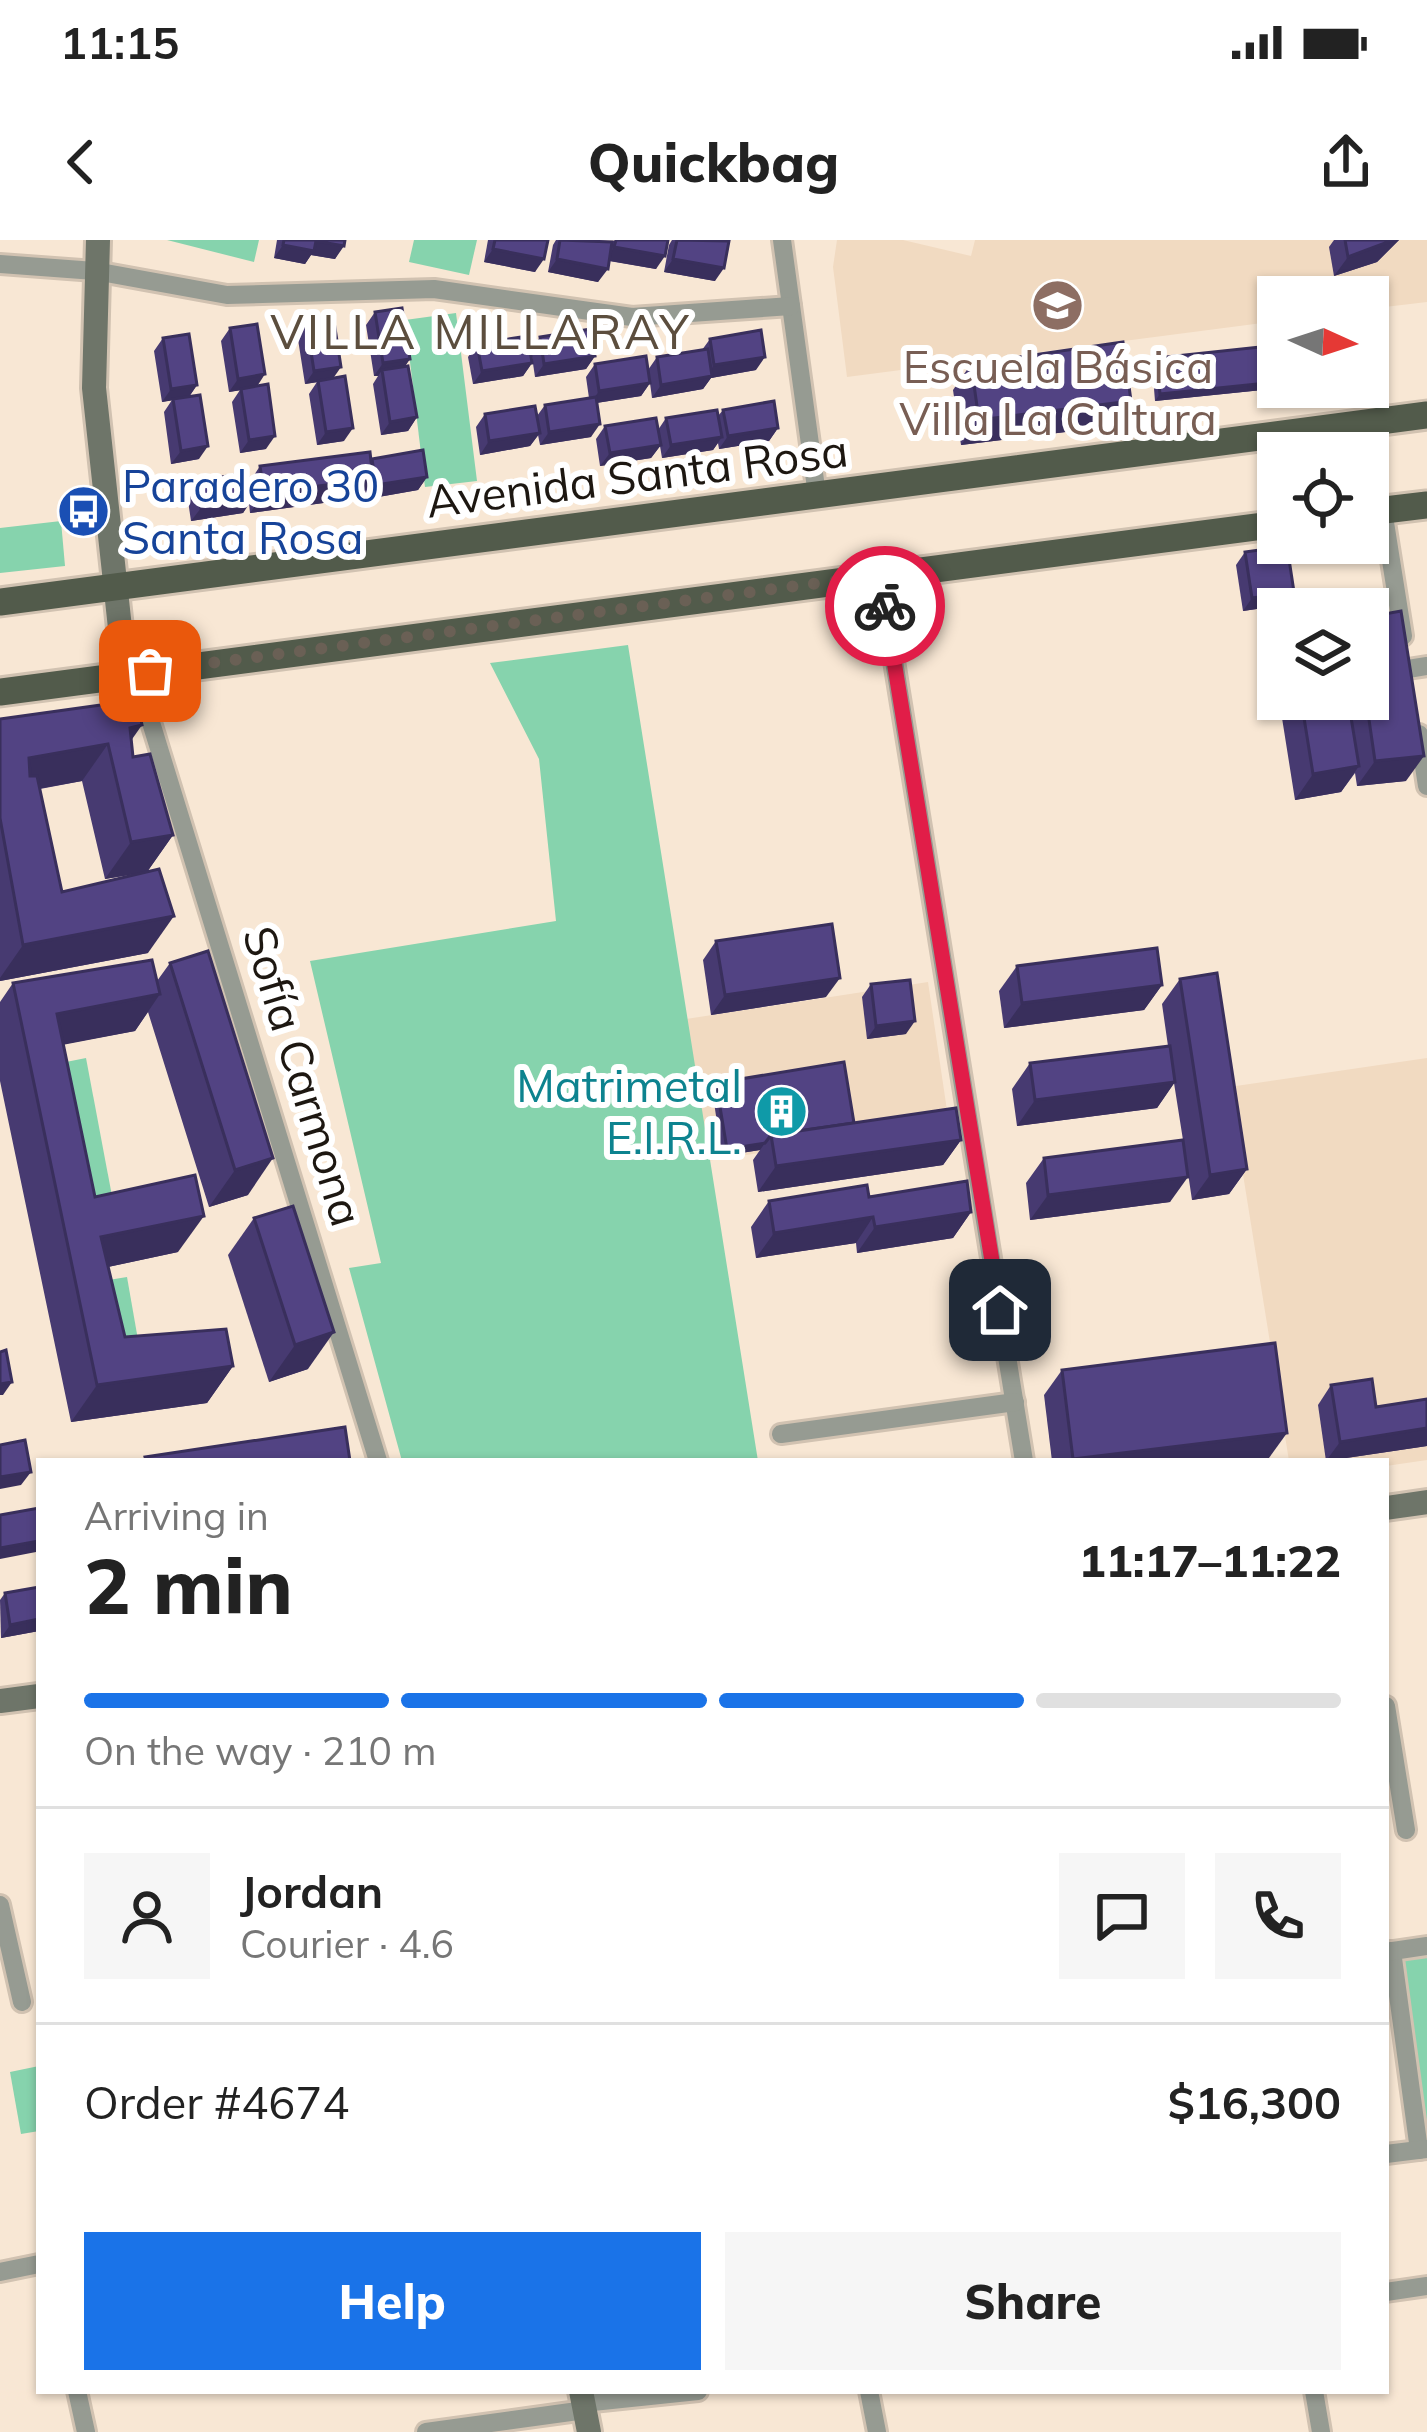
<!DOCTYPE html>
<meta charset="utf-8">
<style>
body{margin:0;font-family:Mulish,sans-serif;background:#f6f6f6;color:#222;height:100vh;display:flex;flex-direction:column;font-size:45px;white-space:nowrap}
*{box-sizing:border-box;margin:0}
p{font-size:39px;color:#767676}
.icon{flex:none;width:66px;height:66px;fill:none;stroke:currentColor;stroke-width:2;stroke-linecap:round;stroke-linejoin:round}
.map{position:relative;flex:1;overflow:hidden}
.drawer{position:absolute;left:36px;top:1218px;width:1353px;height:936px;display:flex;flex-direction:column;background:#fff;border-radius:0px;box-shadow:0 3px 9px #0004}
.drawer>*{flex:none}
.needle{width:78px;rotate:93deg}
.controls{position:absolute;left:1257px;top:36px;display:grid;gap:24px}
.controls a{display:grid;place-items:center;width:132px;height:132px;border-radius:0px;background:#fff;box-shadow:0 3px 9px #0004;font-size:60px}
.pin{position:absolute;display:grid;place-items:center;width:102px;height:102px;color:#fff;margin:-51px;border-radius:24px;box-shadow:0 6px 18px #0006}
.courier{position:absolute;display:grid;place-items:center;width:120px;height:120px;margin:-60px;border:9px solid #e11d48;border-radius:50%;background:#fff;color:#222;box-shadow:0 3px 15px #0007}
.headline em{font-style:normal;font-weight:800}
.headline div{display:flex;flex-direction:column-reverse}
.headline{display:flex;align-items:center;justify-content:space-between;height:204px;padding:0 48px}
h1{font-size:78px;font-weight:800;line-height:90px}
.bar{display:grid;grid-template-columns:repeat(4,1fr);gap:18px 12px;align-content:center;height:144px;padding:0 48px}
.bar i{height:15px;border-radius:9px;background:#e0e0e0}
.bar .selected{background:#1a73e8}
.bar p{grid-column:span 4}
.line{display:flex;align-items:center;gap:30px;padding:0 48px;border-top:3px solid #e0e0e0}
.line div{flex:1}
.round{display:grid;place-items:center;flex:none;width:126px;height:126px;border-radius:0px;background:#f6f6f6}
.primary-button{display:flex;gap:24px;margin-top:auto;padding:24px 48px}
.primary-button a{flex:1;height:138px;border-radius:0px;background:#1a73e8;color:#fff;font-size:48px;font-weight:800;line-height:138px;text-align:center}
.primary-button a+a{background:#f6f6f6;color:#222}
.status{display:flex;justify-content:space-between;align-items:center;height:84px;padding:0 60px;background:#fff;direction:ltr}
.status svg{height:33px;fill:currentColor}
header{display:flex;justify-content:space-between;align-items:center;height:156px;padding:0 48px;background:#fff;font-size:54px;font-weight:800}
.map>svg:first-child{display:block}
</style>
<div class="status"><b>11:15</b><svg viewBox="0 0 49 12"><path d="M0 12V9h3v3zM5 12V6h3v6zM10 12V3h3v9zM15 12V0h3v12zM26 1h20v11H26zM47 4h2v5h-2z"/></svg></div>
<header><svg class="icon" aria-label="back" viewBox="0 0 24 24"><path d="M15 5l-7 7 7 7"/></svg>Quickbag<svg class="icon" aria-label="share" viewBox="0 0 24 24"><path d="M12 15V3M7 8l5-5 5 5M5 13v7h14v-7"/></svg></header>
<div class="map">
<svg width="1427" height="2192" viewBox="0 0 1427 2192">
<rect width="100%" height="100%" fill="#f8e7d4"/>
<g fill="#f1dac1">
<polygon points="837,0 903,0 971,16 975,0 1427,0 1427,62 1368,69 1368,57 1278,57 1278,81 847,137 833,27"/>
<polygon points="928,742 949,884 707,921 686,779"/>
<polygon points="1427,818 1427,1220 1386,1226 1386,1221 1289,1221 1229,847"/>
</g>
<g fill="#86d3ad">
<polygon points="167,0 259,0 254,22"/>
<polygon points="414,0 477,0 469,35 409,22"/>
<polygon points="456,73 477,241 425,247 405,80"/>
<polygon points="61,281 65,326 0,333 0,288"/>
<polygon points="628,405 758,1221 402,1221 349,1028 381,1023 310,721 556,681 539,519 490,423"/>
<polygon points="86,818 115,972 79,979 51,825"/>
<polygon points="127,1037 141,1117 105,1124 90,1043"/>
<polygon points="1427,1715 1427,1897 1423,1898 1398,1720"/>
<polygon points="39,1826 39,1891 21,1894 10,1832"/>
</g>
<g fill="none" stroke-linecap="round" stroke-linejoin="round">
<defs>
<g id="street">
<polyline points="782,0 817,255"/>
<polyline points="0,24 95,31 227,55 434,49 632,77 791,66"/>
<polyline points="1383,270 1403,396"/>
<polyline points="880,335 1024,1221"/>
<polyline points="1408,429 1427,426"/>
<polyline points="149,476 378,1221"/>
<polyline points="1419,494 1427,546"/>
<polyline points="781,1194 1015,1162"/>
<polyline points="1386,1466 1406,1590"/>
<polyline points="0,1665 22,1762"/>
<polyline points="1392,1711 1419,1910"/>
<polyline points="1386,1712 1427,1706"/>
<polyline points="1386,1914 1427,1909"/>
<polyline points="0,2032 39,2024"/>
<polyline points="1386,2052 1427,2046"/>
<polyline points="77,2151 86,2192"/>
<polyline points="869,2151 877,2192"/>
<polyline points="1314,2151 1321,2192"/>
<polyline points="583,2163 698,2151"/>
<polyline points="426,2192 585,2170"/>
</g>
<g id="secondary">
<polyline points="98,0 94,148 125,434"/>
<polyline points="1386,1268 1427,1262"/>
<polyline points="0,1461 39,1456"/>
<polyline points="581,2151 589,2192"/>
</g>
<g id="primary">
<polyline points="1368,272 1427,265"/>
<polyline points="0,362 1427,175"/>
<polyline points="0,452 1278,284"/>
</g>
</defs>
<use href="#street" stroke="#d1c2b1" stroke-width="24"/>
<use href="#secondary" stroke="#d1c2b1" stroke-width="30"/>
<use href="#primary" stroke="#d1c2b1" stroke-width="33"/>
<use href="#street" stroke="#969b92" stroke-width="18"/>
<use href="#secondary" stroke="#6e7569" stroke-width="24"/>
<use href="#primary" stroke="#525b4b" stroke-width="27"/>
</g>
<g fill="#473a71">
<polygon points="277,0 345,0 335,19 311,15 305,24 274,18"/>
<polygon points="488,0 548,0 535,32 484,22"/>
<polygon points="556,0 609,1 668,0 656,29 609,21 598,42 548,32 553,5"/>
<polygon points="672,0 721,0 715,41 664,32 669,5"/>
<polygon points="1334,0 1399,0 1377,22 1334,36 1329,7"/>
<polygon points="375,72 410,119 404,127 417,177 408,191 381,195 373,144 378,136 374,136 366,85"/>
<polygon points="306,80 333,138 344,201 317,205 309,154 317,142 305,144 297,93"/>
<polygon points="230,88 257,146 266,209 240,213 232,162 240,150 229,152 221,101"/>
<polygon points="540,97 595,116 586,129 535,137 531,110"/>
<polygon points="163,98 197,145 189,157 199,219 171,224 164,172 172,160 162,162 154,111"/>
<polygon points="710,99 756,130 711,138 703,149 652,158 650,143 641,156 596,163 591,197 540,205 538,195 530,206 480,215 476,187 485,174 537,176 545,165 589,158 586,137 595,124 648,130 657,117 702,110"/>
<polygon points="477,104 532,123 523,136 473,144 468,117"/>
<polygon points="1156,118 1278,147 1291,147 1155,161 1152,124"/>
<polygon points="971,124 1113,186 961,205 953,150"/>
<polygon points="723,170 778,188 769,201 719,209 718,203 713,210 662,218 660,206 651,218 600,226 596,199 605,186 658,190 666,178 718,176"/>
<polygon points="371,220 427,237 418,250 367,259 365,250 360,258 250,273 249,263 243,273 191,281 187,254 196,241 249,243 260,226"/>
<polygon points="1245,312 1284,365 1243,371 1236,325"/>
<polygon points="1278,410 1278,452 1272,418"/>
<polygon points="1279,459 1368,459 1406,541 1357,546 1355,533 1341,552 1295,560"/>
<polygon points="0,479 131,501 133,517 173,595 147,632 105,639 82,541 40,549 62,652 148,713 0,741"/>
<polygon points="716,701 826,757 711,775 703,720"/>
<polygon points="170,723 248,955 209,967 148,772 135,791 64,804 95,957 178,1012 108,1027 125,1097 233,1126 207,1163 71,1182 0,841 0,762 13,743 157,741"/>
<polygon points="1017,726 1162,745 1144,770 1004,788 999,751"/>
<polygon points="1180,739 1247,929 1229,954 1192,960 1185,913 1170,962 1030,980 1026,943 1044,918 1183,900 1174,843 1157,868 1017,886 1012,849 1030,823 1168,806 1162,764"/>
<polygon points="871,744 906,794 867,799 862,757"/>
<polygon points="716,843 854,883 961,900 943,925 758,952 753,920 760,910 722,916 712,849"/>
<polygon points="869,957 971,972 953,998 857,1013 856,1003 756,1018 751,987 769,961"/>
<polygon points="254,978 308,1129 269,1142 228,1015"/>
<polygon points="1062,1130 1269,1218 1246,1221 1052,1221 1044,1155"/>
<polygon points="1331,1145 1376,1167 1427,1206 1326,1221 1318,1165"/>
<polygon points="39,1347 39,1391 1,1398 0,1360 5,1353"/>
</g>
<g fill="#392f5c">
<polygon points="1393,0 1399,0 1377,22 1334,36 1348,17"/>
<polygon points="316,1 344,6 335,19 311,15 305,24 274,18 283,5"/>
<polygon points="614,7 665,16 656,29 605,20"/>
<polygon points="493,9 544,19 535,32 484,22"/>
<polygon points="557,19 608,29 598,42 548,32"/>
<polygon points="673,19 724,28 715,41 664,32"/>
<polygon points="595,116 586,129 535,137 544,124"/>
<polygon points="765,117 756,130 711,138 703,149 652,158 661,145 706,137 714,125"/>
<polygon points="410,119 401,132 382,130 378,136 374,136 383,123"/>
<polygon points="532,123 523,136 473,144 482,131"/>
<polygon points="341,127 332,140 305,144 314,131"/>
<polygon points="265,134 256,148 229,152 238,139"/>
<polygon points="1278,142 1278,147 1291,147 1155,161 1160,154"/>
<polygon points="650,143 641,156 590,164 599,151"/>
<polygon points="197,145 188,158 162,162 171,149"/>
<polygon points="1131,161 1113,186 961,205 979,180"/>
<polygon points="417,177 408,191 381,195 390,182"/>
<polygon points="600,184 591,197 540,205 549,192"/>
<polygon points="353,188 344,201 317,205 326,192"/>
<polygon points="778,188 769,201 719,209 728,196"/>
<polygon points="540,193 530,206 480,215 489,201"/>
<polygon points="275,196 266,209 240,213 249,200"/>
<polygon points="722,197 713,210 662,218 671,205"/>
<polygon points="661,205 651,218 600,226 610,213"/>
<polygon points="208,206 199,219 171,224 181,211"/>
<polygon points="427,237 418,250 367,259 376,245"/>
<polygon points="373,239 360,258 250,273 264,253"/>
<polygon points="252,260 243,273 191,281 201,268"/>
<polygon points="1294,352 1284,365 1243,371 1252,358"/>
<polygon points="142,485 116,522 130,488"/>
<polygon points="108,504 82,541 3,555 29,518"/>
<polygon points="1424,516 1406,541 1357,546 1375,521"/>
<polygon points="1359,526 1341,552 1295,560 1313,534"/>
<polygon points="173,595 147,632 105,639 131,602"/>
<polygon points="174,676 148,713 0,741 0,738 23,705"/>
<polygon points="840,738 826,757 711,775 725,755"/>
<polygon points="1162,745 1144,770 1004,788 1022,763"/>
<polygon points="160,754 135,791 31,811 57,774"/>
<polygon points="915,781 906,794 867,799 876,786"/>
<polygon points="1175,842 1157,868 1017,886 1035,860"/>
<polygon points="961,900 943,925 758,952 776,926"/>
<polygon points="765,903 760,910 722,916 727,909"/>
<polygon points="273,918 248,955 209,967 235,930"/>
<polygon points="1247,929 1229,954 1192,960 1210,935"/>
<polygon points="1188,937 1170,962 1030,980 1048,955"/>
<polygon points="971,972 953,998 857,1013 875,987"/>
<polygon points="204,976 178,1012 75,1034 101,997"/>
<polygon points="873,977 856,1003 756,1018 774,993"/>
<polygon points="334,1092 308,1129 269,1142 295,1105"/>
<polygon points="233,1126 207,1163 71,1182 97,1145"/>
<polygon points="12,1142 3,1155 0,1155 0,1144"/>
<polygon points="1427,1188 1427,1206 1326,1221 1340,1202"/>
<polygon points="1287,1193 1269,1218 1246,1221 1072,1221 1073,1219"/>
<polygon points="31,1232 21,1245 0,1249 0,1237"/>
<polygon points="39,1301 39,1309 36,1312 0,1319 0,1308"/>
<polygon points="39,1379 39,1391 1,1398 10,1385"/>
</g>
<g fill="#524383" stroke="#392f5c" stroke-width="3">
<polygon points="284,0 345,0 344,6 316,1 314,11 283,5"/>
<polygon points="495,0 548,0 544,19 493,9"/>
<polygon points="560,0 612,2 608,29 557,19"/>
<polygon points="616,0 668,0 665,16 614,7"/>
<polygon points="677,0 729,1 724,28 673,19"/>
<polygon points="1345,0 1393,0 1348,17"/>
<polygon points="402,68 410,119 383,123 375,72"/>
<polygon points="333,75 341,127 314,131 306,80"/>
<polygon points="257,84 265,134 238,139 230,88"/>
<polygon points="591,89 595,116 544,124 540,97"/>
<polygon points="761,90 765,117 714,125 710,99"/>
<polygon points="189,94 197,145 171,149 163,98"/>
<polygon points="528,96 532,123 482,131 477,104"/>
<polygon points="1123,102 1131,161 979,180 971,124"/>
<polygon points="1278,105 1278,142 1160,154 1156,118"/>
<polygon points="708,109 712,136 661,145 657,117"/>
<polygon points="646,116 650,143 599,151 595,124"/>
<polygon points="408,126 417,177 390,182 382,130"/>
<polygon points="345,136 353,188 326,192 318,141"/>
<polygon points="268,144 275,196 249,200 241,149"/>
<polygon points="200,155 208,206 181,211 173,159"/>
<polygon points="596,157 600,184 549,192 545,165"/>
<polygon points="774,161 778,188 728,196 723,170"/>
<polygon points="535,166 540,193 489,201 485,174"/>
<polygon points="717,170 722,197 671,205 666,178"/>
<polygon points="656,178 661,205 610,213 605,186"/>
<polygon points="423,210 427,237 376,245 372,219"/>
<polygon points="370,212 373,239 264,253 260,226"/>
<polygon points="247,233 252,260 201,268 196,241"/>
<polygon points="1287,306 1294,352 1252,358 1245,312"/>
<polygon points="1401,371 1424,516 1375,521 1366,459 1368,459 1368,377"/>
<polygon points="1301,459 1348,459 1359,526 1313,534"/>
<polygon points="137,460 142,485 130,488 133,517 150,514 173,595 131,602 108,504 29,518 30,536 37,536 62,652 159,629 174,676 23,705 0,578 0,479"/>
<polygon points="832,684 840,738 725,755 716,701"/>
<polygon points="1157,708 1162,745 1022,763 1017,726"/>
<polygon points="208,711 273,918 235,930 170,723"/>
<polygon points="152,720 160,754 57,774 95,957 195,935 204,976 101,997 125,1097 226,1089 233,1126 97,1145 13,743"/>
<polygon points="1217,733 1247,929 1210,935 1180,739"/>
<polygon points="910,740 915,781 876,786 871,744"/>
<polygon points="1170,806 1175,842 1035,860 1030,823"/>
<polygon points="844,822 854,883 771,895 765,903 727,909 716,843"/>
<polygon points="956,868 961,900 776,926 771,895"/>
<polygon points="1183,900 1188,937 1048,955 1044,918"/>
<polygon points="967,941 971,972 875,987 873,977 774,993 769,961 867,945 869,957"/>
<polygon points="293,966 334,1092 295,1105 254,978"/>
<polygon points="1275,1103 1287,1193 1073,1219 1062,1130"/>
<polygon points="6,1110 12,1142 0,1144 0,1112"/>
<polygon points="1372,1139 1376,1167 1427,1159 1427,1188 1340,1202 1331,1145"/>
<polygon points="345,1187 350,1221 146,1221 145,1217"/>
<polygon points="25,1200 31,1232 0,1237 0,1205"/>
<polygon points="39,1268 39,1301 0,1308 0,1275"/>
<polygon points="39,1347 39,1379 10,1385 5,1353"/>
</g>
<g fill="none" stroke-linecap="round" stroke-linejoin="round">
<polyline stroke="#6a6055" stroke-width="12" stroke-dasharray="0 21.6" points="150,431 880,335 885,366"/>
<polyline stroke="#e11d48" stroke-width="15" points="885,366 1000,1070"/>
</g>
<defs>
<symbol id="school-disc" viewBox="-11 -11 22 22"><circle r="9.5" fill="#8d6e63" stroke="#fff"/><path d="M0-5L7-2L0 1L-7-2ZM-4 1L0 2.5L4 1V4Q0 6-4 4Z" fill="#fff"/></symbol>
<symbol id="bus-disc" viewBox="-11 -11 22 22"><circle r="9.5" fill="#1a4fb4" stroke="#fff"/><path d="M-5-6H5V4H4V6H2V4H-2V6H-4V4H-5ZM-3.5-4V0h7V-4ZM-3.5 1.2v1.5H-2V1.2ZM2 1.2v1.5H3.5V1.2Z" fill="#fff"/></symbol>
<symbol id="building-disc" viewBox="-11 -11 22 22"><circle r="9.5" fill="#0f9aa8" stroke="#fff"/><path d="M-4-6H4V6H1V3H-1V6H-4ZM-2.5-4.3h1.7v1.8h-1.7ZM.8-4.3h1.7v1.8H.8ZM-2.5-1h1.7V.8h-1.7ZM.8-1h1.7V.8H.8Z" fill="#fff"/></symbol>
</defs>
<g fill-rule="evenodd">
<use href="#school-disc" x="1028" y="36" width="59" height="59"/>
<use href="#bus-disc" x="54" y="242" width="59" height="59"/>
<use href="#building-disc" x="752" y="842" width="59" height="59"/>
</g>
<g text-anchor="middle" stroke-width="12" stroke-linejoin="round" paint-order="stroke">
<g font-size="45" fill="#785e54" stroke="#fff">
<text x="1058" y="143">Escuela Básica<tspan x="1058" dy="52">Villa La Cultura</tspan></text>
</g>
<g font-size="45" fill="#1d1711" stroke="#fff">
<text transform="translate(637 236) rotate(-7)" y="16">Avenida Santa Rosa</text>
<text transform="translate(303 836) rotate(73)" y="16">Sofía Carmona</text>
</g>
<g font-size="45" fill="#164399" stroke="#fff" text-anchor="start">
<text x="122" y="262">Paradero 30<tspan x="122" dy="52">Santa Rosa</tspan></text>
</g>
<g font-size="45" fill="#0d838f" stroke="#fff" text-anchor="end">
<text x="742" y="862">Matrimetal<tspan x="742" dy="52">E.I.R.L.</tspan></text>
</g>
<g font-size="48" letter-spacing="3" fill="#5c4e3e" stroke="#fff">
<text x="481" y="109">VILLA MILLARAY</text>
</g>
</g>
</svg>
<div class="controls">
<a><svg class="needle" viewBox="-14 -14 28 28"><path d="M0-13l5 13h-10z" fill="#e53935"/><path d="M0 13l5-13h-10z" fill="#767676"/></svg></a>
<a><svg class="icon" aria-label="locate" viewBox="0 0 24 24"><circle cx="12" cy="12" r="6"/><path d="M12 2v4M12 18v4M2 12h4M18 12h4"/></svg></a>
<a><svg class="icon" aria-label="layers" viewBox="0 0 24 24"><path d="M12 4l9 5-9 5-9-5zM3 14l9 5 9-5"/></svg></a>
</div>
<div class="pin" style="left:150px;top:431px;background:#ea580c"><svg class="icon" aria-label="bag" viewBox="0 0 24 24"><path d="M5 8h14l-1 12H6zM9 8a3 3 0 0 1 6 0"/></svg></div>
<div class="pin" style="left:1000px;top:1070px;background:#1f2937"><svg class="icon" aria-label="home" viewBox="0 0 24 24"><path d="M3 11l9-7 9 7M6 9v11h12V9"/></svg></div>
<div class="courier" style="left:885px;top:366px"><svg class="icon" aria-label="bike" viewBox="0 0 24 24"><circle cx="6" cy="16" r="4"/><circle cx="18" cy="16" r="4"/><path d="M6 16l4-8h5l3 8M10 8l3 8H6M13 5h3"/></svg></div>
<section class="drawer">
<div class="headline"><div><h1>2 min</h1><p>Arriving in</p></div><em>11:17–11:22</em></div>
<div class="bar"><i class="selected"></i><i class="selected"></i><i class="selected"></i><i></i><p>On the way · 210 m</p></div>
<div class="line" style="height:216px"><a class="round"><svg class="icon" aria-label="person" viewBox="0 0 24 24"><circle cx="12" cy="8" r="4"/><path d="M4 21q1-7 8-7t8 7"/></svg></a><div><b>Jordan</b><p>Courier · 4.6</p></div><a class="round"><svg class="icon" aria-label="chat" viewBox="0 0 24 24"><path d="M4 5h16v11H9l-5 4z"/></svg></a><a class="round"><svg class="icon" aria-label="phone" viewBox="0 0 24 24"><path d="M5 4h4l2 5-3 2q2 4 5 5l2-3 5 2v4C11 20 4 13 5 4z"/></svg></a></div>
<div class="line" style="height:156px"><div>Order #4674</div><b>$16,300</b></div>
<div class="primary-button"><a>Help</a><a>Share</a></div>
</section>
</div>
